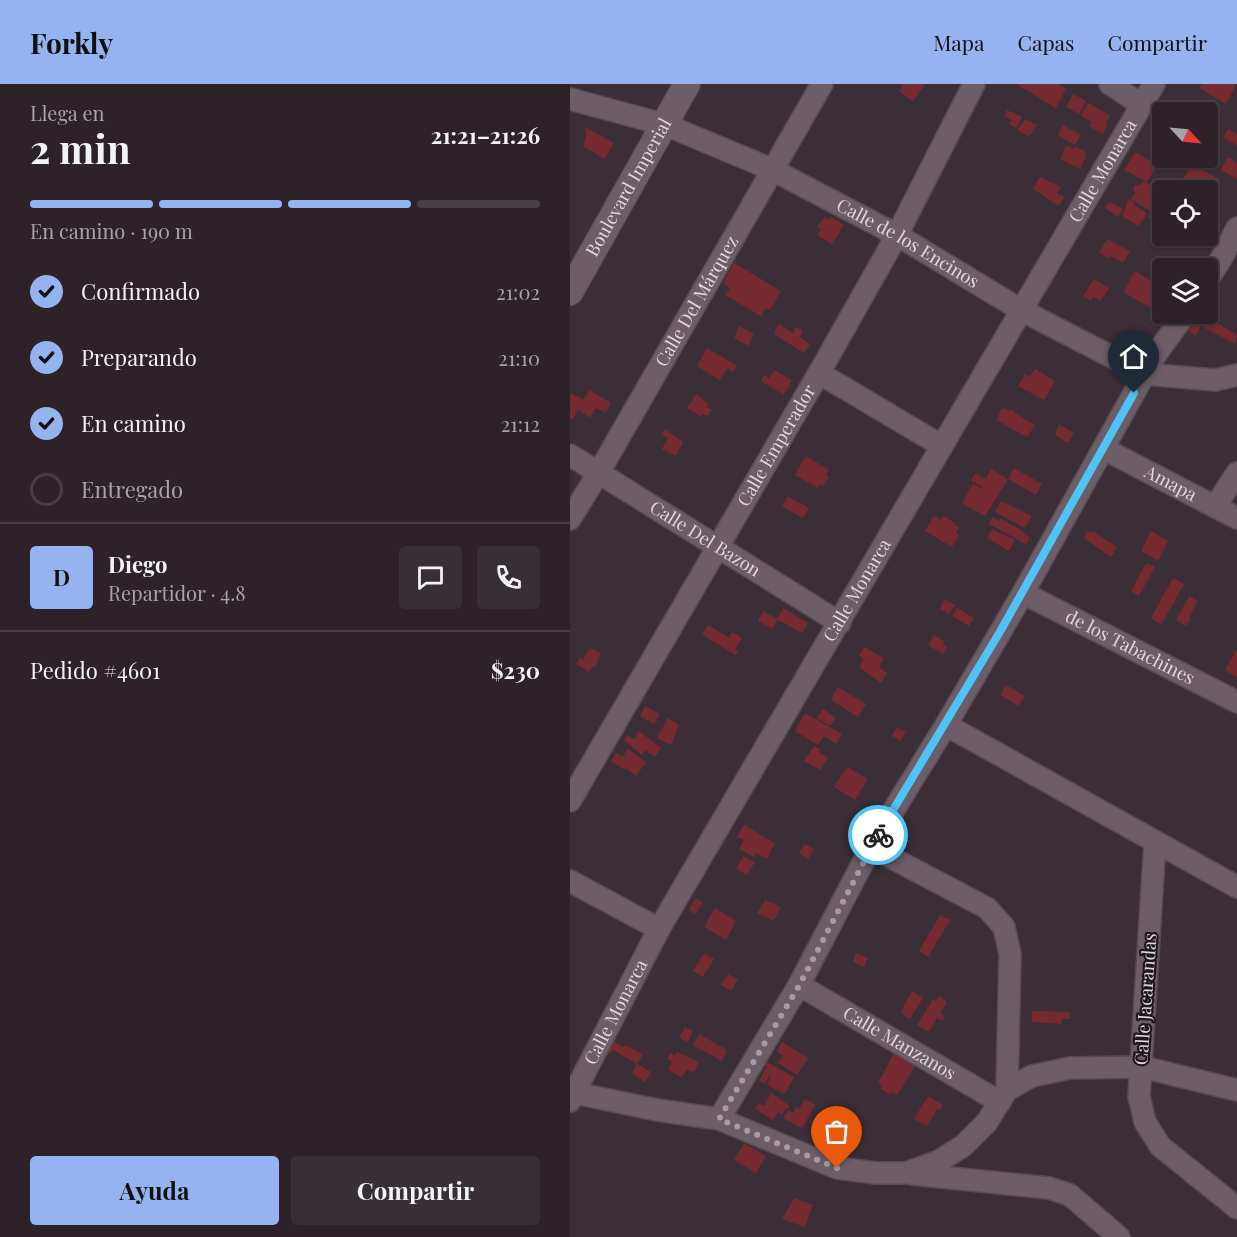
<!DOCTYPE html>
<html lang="es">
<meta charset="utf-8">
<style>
body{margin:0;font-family:"Playfair Display",serif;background:#382f34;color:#f1f3f6;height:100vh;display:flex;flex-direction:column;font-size:22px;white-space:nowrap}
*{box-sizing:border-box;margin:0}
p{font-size:20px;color:#a6a4a8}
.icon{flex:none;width:33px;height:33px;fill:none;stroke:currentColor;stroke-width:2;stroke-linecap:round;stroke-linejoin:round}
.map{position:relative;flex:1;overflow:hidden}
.sheet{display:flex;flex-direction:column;background:#2c2228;width:570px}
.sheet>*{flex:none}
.needle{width:39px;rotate:116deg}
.buttons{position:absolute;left:582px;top:18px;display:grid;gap:12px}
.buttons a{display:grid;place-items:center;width:66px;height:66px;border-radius:6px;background:#2c2228;box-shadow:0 2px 4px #0004,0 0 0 2px #483f45;font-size:30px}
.pin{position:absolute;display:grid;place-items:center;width:51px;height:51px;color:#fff;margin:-62px -26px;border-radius:50% 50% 50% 0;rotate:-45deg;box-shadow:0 0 6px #0007}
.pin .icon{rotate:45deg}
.courier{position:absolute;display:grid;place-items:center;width:60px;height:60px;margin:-30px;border:4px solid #4fc3f7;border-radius:50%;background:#fff;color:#222;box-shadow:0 2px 8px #0007}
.headline em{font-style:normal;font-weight:700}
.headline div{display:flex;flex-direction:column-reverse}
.headline{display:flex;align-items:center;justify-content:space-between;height:102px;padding:0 30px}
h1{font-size:39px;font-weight:700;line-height:45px}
.bar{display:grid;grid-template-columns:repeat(4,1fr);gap:9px 6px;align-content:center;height:72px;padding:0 30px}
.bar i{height:8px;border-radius:4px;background:#483f45}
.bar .selected{background:#95b2f1}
.bar p{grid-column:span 4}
.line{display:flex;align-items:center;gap:15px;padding:0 30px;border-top:2px solid #483f45}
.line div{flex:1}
.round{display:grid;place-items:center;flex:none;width:63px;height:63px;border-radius:6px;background:#382f34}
ol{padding:0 30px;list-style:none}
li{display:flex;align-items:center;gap:18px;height:66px}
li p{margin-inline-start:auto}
li .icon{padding:6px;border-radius:50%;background:#95b2f1;color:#111;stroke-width:4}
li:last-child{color:#a6a4a8}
li i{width:33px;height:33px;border:3px solid #483f45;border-radius:50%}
.cta{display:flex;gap:12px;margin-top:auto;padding:12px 30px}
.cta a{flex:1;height:69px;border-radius:6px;background:#95b2f1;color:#111;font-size:24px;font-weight:700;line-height:69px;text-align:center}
.cta a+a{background:#382f34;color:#f1f3f6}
header{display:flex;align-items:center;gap:36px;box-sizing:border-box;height:84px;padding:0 30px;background:#95b2f1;color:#111}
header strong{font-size:28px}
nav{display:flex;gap:33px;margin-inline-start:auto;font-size:21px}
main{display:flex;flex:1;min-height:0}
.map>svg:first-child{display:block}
</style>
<header>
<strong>Forkly</strong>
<nav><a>Mapa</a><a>Capas</a><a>Compartir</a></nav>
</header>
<main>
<section class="sheet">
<div class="headline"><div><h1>2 min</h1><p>Llega en</p></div><em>21:21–21:26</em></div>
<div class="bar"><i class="selected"></i><i class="selected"></i><i class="selected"></i><i></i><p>En camino · 190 m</p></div>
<ol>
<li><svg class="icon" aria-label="check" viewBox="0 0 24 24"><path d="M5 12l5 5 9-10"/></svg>Confirmado<p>21:02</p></li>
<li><svg class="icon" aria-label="check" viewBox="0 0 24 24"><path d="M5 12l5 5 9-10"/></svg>Preparando<p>21:10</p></li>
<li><svg class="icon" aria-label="check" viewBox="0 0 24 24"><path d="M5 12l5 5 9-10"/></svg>En camino<p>21:12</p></li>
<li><i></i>Entregado</li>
</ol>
<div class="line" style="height:108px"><b class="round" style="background:#95b2f1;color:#111">D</b><div><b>Diego</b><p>Repartidor · 4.8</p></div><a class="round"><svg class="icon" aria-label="chat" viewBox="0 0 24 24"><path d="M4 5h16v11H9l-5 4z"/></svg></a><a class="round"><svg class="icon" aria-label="phone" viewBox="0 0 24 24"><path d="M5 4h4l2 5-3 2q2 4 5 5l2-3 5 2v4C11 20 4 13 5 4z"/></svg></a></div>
<div class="line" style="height:78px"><div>Pedido #4601</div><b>$230</b></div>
<div class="cta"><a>Ayuda</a><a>Compartir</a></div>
</section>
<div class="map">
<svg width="667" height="1153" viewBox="0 0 667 1153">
<rect width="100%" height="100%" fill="#3b2e36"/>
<g fill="#752a32">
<polygon points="333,0 355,0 343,18 329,7"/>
<polygon points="446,0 488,0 496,5 486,24"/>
<polygon points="632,0 664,0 666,1 656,20 629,4"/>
<polygon points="503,10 516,17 509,30 496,23"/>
<polygon points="518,19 540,31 536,40 538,41 533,50 520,43 522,38 511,32"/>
<polygon points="437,26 452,33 446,44 439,40 442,36 434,32"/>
<polygon points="455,35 467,41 459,53 447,46"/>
<polygon points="493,41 511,51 505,61 488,51"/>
<polygon points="15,43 44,59 35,75 13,62 16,53"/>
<polygon points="658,45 667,50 667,61 653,54"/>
<polygon points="496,61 504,65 505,62 516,68 514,72 516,73 510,85 490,75"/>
<polygon points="565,68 587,81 577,98 554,86"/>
<polygon points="658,73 667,79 667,95 651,86"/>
<polygon points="622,80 650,96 648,100 638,95 631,106 623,106 611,99"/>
<polygon points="470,93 491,103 487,109 494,113 489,122 463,105"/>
<polygon points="573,97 592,108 592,130 590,134 586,131 583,136 578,133 580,127 561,115 566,108 563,106 566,100 569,102"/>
<polygon points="559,115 565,119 564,121 577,129 569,142 552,132"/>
<polygon points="540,117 553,125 548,133 535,124"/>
<polygon points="254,133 260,136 261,133 274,141 262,160 247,151 251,146 247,143"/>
<polygon points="537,155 560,167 553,179 540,172 539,174 529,169"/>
<polygon points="164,179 211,207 200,226 196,224 191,232 155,211 160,204 153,199"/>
<polygon points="565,187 588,201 581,214 586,218 582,225 553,208"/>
<polygon points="524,195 539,204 531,217 523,213 521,217 513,212"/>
<polygon points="627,230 632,230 667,251 665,260 631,242 626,252 618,247"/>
<polygon points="209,240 223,249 225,243 233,247 230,253 240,260 234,269 204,250"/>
<polygon points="169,242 184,250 178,262 164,254"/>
<polygon points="137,264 167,282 163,288 157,284 150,296 127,282"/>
<polygon points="465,285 485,297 474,316 448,302 455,290 460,293"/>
<polygon points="204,286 222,296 214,311 191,297 194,291 199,294"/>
<polygon points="19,306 41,319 36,329 26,324 20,334 8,326 2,336 0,334 0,311 1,309 13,316"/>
<polygon points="126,310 139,320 137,323 142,326 138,332 133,330 131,333 117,324"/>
<polygon points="432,324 440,327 441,326 465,341 457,353 426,336"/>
<polygon points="489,340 504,349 498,359 485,351"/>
<polygon points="95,345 113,358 106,372 92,365 98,354 92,351"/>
<polygon points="236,372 259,386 256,391 259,393 253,402 250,400 248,404 225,391"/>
<polygon points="444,384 472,400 466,411 438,395 415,432 392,419 403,400 411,404 412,402 401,397 405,389 416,395 421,385 438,395"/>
<polygon points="218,412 239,424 233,434 212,423"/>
<polygon points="431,417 462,432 455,444 425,428"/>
<polygon points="364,432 371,436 373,432 386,439 385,441 389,443 386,449 389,451 382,463 355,447"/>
<polygon points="423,433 429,437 430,434 454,448 453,449 460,454 456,460 419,440"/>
<polygon points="422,445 445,456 439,467 417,454"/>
<polygon points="518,447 521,449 522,447 547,463 541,473 514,454"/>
<polygon points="581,447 598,457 588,477 571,467"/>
<polygon points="576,479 585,483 569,512 561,507"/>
<polygon points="603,494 614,500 591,541 581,534"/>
<polygon points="619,512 628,517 619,533 621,534 616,542 606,536"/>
<polygon points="375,515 385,521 379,530 370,525"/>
<polygon points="213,524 238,539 232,549 208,536 202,545 188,537 193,527 207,535"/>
<polygon points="387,524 404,534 399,542 382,532"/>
<polygon points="138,541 159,554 162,548 172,554 165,566 168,568 166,571 132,551"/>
<polygon points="364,551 374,557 373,560 377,563 373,570 358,561"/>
<polygon points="294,563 314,574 309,583 317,589 311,599 289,583 294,575 289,572"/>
<polygon points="20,564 31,570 25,583 23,582 19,588 6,580 10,574 13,576"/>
<polygon points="667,565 667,593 655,586"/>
<polygon points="436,601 455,612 449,622 430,611"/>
<polygon points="268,603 296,620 288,633 261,616"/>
<polygon points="75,622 90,630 84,640 70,632"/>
<polygon points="253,625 266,634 260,642 247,634"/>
<polygon points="235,629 272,650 266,660 254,652 248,661 225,647"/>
<polygon points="98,634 109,641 101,661 87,654"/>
<polygon points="327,643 336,648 331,657 322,652"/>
<polygon points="69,647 91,664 85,673 75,666 72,671 54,656 57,651 64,655"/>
<polygon points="244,662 251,666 249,668 258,674 250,686 234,677"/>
<polygon points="58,665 76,678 66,692 56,684 55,686 41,677 46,669 52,673"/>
<polygon points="277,683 298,695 285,716 264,703"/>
<polygon points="174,741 205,759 197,775 186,769 184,773 169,765 174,756 167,753"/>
<polygon points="235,760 244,765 238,775 229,769"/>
<polygon points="173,772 185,778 177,791 166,785"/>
<polygon points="126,814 133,818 126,830 119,826"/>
<polygon points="195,816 211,823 204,837 187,829"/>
<polygon points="145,824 166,837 156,856 134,843"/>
<polygon points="370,831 380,836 358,873 349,867"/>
<polygon points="134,869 144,875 133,893 123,887"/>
<polygon points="286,869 298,874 294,883 283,878"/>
<polygon points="158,890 168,896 161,907 151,901"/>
<polygon points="342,907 353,914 340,935 330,929"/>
<polygon points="369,912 377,918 370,929 375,933 372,937 367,934 359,948 347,941 361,918 363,915 366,917"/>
<polygon points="462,927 500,928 500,935 492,935 491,940 462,938"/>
<polygon points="115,943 123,947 118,958 109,954"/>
<polygon points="129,950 157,966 152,977 123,961"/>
<polygon points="44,957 53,963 55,961 73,970 67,980 81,988 75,998 62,989 67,980 43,966 40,970 36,968"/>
<polygon points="212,958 238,974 227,991 208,979 213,972 207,967"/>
<polygon points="325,967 346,980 327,1011 322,1008 320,1011 310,1004 312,1001 308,999"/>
<polygon points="107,968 129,978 124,989 117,985 112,993 98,986 102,978 97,975 100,969 105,971"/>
<polygon points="193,976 224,993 215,1010 197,1001 201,993 199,992 195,1000 189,997 197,982 192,979"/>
<polygon points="201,1009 220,1022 218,1025 216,1024 212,1031 208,1028 203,1036 185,1025 188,1019 194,1022"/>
<polygon points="358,1012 373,1021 370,1026 367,1025 357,1042 344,1035"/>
<polygon points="235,1015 245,1021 232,1044 213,1034 218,1026 223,1029 226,1023 229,1025"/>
<polygon points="174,1059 196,1072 186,1089 164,1076"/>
<polygon points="224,1114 243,1121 235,1143 212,1135"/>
</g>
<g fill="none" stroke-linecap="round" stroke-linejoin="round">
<defs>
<g id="minor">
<polyline points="540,0 572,21"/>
<path id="s1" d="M0,15L96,41L201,85L327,151L451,226L575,290L645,296L667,291"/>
<polyline points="638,195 651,175 667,144"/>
<polyline points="249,289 372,362"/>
<path id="s2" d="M534,365L667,434"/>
<path id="s3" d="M0,371L270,539"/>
<polyline points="645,423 667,389"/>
<path id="s4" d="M0,435L29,388L252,0"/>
<path id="s5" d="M453,509L667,618"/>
<polyline points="376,641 667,803"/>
<path id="s6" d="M0,717L249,289L327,151L404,0"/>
<polyline points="585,758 569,1012 575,1038 590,1062 667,1124"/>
<polyline points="301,763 417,824 434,843 440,870 437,1006"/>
<polyline points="0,797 89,845"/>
<path id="s7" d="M229,901L430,1018"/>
<polyline points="5,1009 87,1026 149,1035 229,901 301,763 376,641 453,509 584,273 615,230"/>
<path id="s8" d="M0,1017L89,845L584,0"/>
<polyline points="149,1035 267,1084 306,1089 336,1089 369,1077 393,1062 417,1038 437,1006 462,992 500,984 572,983 667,1006"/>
<polyline points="342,1090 479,1104 500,1111 549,1153"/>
</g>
<g id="tertiary">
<path id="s9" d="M0,208L117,0"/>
</g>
</defs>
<use href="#minor" stroke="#574c53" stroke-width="24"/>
<use href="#tertiary" stroke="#574c53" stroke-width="28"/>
<use href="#minor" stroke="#6c5d66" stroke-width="21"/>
<use href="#tertiary" stroke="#6c5d66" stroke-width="26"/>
</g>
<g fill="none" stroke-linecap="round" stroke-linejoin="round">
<polyline stroke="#a79ca3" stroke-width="6" stroke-dasharray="0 10.8" points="267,1084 149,1035 229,902 308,751"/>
<polyline stroke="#4fc3f7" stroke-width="8" points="308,751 431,546 564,309"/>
</g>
<g text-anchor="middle" stroke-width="4.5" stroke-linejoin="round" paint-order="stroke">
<g font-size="18" fill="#e1d8dd" stroke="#1e181c">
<text dy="6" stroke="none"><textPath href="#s8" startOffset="1072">Calle Monarca</textPath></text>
<text dy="6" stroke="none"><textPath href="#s9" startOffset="120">Boulevard Imperial</textPath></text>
<text dy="6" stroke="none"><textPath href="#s1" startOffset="369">Calle de los Encinos</textPath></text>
<text dy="6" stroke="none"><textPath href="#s4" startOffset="252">Calle Del Márquez</textPath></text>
<text dy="6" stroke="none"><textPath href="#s6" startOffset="411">Calle Emperador</textPath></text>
<text dy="6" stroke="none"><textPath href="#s2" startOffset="75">Amapa</textPath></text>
<text dy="6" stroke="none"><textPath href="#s3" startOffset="159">Calle Del Bazon</textPath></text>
<text dy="6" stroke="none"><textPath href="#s8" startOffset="586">Calle Monarca</textPath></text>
<text dy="6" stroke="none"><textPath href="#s5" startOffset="120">de los Tabachines</textPath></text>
<text transform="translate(576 915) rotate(-86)" y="6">Calle Jacarandas</text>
<text dy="6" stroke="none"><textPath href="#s8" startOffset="100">Calle Monarca</textPath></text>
<text dy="6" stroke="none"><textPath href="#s7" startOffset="116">Calle Manzanos</textPath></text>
</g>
</g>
</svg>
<div class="buttons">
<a><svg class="needle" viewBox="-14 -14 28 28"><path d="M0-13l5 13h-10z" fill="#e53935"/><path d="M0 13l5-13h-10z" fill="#a6a4a8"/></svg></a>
<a><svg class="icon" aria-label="locate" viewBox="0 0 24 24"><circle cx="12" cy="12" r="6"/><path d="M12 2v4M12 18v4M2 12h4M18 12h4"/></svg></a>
<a><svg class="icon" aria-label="layers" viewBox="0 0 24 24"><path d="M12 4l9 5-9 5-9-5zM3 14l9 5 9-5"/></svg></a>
</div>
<div class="pin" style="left:267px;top:1084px;background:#ea580c"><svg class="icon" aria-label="bag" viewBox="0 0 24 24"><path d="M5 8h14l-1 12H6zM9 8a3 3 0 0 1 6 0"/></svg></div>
<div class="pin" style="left:564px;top:309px;background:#1f2937"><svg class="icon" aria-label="home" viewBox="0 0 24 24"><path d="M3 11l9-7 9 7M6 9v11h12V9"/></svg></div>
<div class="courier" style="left:308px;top:751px"><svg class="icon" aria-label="bike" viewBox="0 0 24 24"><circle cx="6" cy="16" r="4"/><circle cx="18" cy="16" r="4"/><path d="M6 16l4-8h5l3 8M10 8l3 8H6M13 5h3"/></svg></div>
</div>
</main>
